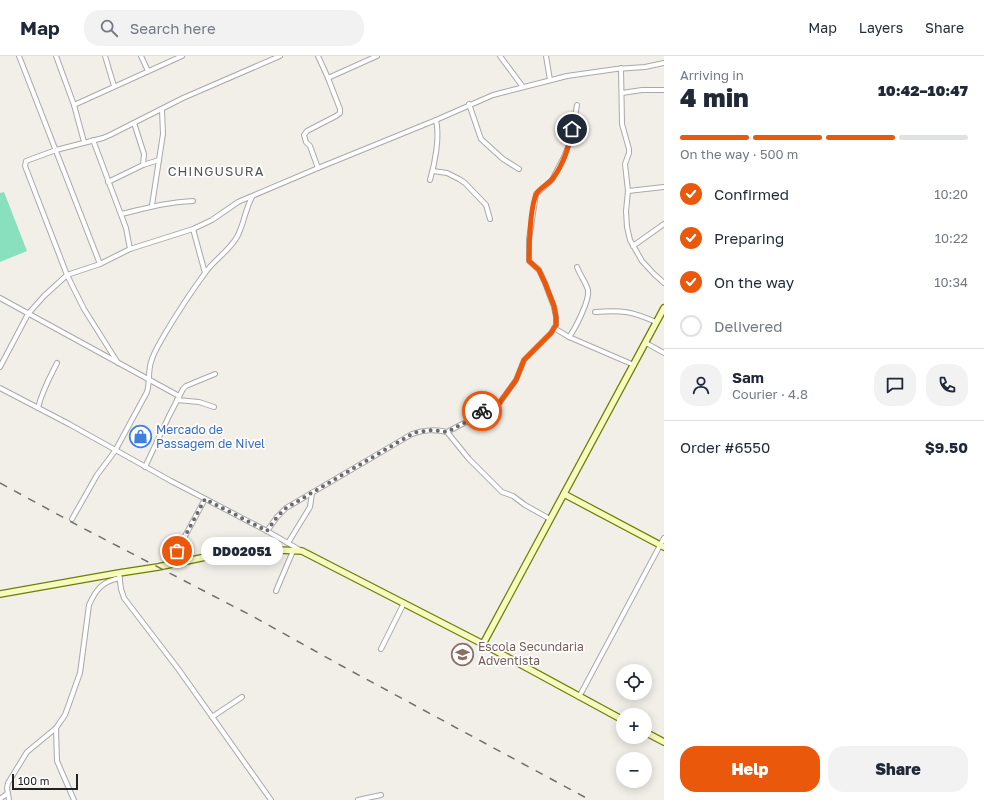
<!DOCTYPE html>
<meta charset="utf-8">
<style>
body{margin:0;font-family:"Golos Text",sans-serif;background:#f2f2f3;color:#1f2937;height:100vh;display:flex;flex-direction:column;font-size:15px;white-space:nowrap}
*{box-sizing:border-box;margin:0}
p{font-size:13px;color:#747a83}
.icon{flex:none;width:22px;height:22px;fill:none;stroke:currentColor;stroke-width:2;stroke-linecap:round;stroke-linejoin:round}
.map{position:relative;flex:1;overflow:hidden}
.panel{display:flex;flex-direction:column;background:#fff;width:320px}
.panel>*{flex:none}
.buttons{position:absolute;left:616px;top:608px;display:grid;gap:8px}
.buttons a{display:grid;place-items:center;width:36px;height:36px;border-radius:50%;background:#fff;box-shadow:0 2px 10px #0003;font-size:20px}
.scale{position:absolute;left:12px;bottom:10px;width:66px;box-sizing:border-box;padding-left:4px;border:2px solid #222;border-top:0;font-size:11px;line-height:14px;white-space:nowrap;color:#222;-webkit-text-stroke:3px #fff;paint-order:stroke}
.pin{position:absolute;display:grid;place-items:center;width:34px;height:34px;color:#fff;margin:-17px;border:2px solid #fff;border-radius:50%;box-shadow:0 1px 4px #0007}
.courier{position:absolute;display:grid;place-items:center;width:40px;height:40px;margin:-20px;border:3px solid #ea580c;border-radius:50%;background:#fff;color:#222;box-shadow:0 1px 5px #0007}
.bubble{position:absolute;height:28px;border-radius:14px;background:#fff;box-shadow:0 2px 10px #0003;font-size:13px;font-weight:800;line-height:28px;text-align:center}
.head em{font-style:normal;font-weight:800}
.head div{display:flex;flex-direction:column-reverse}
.head{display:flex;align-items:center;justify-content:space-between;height:68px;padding:0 16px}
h1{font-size:26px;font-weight:800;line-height:30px}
.bar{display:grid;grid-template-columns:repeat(4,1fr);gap:6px 4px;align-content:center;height:48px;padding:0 16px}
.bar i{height:5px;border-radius:3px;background:#e0e1e3}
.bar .selected{background:#ea580c}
.bar p{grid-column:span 4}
.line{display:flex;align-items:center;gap:10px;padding:0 16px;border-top:1px solid #e0e1e3}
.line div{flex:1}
.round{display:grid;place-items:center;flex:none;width:42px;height:42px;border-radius:16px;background:#f2f2f3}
ol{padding:0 16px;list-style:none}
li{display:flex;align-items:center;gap:12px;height:44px}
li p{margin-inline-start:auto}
li .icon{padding:4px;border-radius:50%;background:#ea580c;color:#fff;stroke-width:4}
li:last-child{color:#747a83}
li i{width:22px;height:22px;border:2px solid #e0e1e3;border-radius:50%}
.action{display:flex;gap:8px;margin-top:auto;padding:8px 16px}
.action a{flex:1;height:46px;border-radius:16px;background:#ea580c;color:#fff;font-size:16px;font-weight:800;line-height:46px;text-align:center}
.action a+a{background:#f2f2f3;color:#1f2937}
header{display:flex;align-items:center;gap:24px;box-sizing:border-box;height:56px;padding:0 20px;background:#fff;border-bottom:1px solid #e0e1e3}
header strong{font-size:19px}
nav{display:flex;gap:22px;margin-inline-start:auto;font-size:14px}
.search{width:280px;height:36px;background:#f2f2f3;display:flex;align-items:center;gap:10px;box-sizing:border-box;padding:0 14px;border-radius:16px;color:#747a83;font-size:15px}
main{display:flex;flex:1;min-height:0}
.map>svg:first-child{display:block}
</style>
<header>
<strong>Map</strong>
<div class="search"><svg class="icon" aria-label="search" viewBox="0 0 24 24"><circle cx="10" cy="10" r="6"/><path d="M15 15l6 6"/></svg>Search here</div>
<nav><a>Map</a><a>Layers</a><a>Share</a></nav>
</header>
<main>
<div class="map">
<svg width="664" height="744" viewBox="0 0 664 744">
<rect width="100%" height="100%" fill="#f2efe9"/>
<polygon fill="#88e0be" points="4,136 27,195 0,206 0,137"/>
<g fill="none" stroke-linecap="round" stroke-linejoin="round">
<defs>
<g id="street">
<polyline points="56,0 74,49 84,86"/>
<polyline points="105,0 114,30"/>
<polyline points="141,0 148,15"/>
<polyline points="318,0 328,22"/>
<polyline points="500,0 523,31"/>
<polyline points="546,0 550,24"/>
<polyline points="621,12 622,68 629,93 629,97 625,108 628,135 626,155 627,171 630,184 642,205 654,218 664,227"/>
<polyline points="622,37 642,34 664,34"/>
<polyline points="469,48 481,83 503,103 519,113"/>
<polyline points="74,49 182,0"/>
<polyline points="134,67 144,98 143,109"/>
<polyline points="93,84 126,172 130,193 100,208"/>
<polyline points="318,112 310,90 306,86 304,79 307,75 336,60 340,57 340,53 328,22 377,0"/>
<polyline points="433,115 447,117 459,123 465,127 486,149 490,163"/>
<path d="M430,124C435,107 440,81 436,64"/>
<polyline points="108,126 143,109 159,104"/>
<polyline points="628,135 664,131"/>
<polyline points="152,149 163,78 162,54"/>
<path d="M121,158C147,152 167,146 193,145"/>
<polyline points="193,173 205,217"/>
<polyline points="633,190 664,168"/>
<polyline points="130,193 193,173 212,164 238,146 318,112 436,64 493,39 567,20 616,13 645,11 664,7"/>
<polyline points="0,242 179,340"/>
<path d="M595,256C622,254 631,255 656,266"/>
<polyline points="554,272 569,281 634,309"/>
<path d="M569,281C575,273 590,244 588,234C586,227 580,219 577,211"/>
<polyline points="646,287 664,297"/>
<polyline points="118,307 84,253 67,219 25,110 26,105 56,94 103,82 110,79 183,42 280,0"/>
<polyline points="0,311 28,258 44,240 67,219 100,208 19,0"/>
<polyline points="0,332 69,368 171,425 267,475 300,494"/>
<polyline points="177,344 199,346 214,351"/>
<path d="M38,352C42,335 50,321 57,307"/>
<polyline points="447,376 466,366 482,355 495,351 498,349 516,324 524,304 551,277 556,269 556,261 554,251 545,227 539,214 529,205 529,183 536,138 552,124 564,101 571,83 577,49"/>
<polyline points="145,411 169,360 183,333 186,330 215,318"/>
<path d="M72,463L97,419L115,395L147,336C150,326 148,315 151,306C154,295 161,285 166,276C178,256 191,236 205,217C214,204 229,195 237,181C244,168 245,154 252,141"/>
<path d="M267,475L277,461L286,452L412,378C422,374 436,373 447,376L469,403L502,436L513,440L525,449L550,463"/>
<polyline points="288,487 310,451 312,437"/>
<polyline points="170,508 205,443"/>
<polyline points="119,517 121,533 124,542 179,614 271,744"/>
<polyline points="276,535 293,495"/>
<polyline points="381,593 404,547"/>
<polyline points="579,641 664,482"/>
<polyline points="212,661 242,641"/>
<polyline points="56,672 57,705 74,744"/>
<polyline points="0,743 8,737"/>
<path d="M9,744L7,732L8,727L27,696L56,672L65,659L80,617L89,549C96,533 103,525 120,522"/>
<polyline points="358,744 381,739"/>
</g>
<g id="secondary">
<polyline points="564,438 664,491"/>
<polyline points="0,538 119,517 158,511 220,498 244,495 278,494 302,495 483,588 623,664"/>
<polyline points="483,588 664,252"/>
<polyline points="645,676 664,686"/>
</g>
</defs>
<use href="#street" stroke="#a9a9a9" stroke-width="6"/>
<use href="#secondary" stroke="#707d05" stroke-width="8"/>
<use href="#street" stroke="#fff" stroke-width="4"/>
<use href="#secondary" stroke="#f7fabf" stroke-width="5.5"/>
<polyline stroke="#707070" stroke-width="1.5" stroke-dasharray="8 8" stroke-linecap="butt" points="0,427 79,470 254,561 342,610 590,744"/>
</g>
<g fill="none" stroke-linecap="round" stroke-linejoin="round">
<polyline stroke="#6b6a68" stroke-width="4" stroke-dasharray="0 7.2" points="177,495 205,443 267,475 277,461 286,452 412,378 417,376 433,374 447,376 466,366 482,355"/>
<path stroke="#ea580c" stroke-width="5" d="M482,355L495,351L498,349L516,324L524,304L551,277L556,269V261L554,250L545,227L539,214L529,205C529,190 530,149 537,137C541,131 549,128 553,122C563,109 570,89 572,73"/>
</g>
<defs>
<symbol id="shop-ring" viewBox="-11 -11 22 22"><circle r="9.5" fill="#fff" stroke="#3f7fe0" stroke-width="1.5"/><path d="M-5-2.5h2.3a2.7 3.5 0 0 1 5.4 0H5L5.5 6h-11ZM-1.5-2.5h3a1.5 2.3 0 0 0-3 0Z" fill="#3f7fe0"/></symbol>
<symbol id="school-ring" viewBox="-11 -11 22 22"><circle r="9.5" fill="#fff" stroke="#8d6e63" stroke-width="1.5"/><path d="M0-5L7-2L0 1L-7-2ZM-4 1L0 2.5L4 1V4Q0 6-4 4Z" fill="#8d6e63"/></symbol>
</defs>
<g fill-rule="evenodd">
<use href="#shop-ring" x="128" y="368" width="25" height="25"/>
<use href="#school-ring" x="450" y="586" width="25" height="25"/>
</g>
<g text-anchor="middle" stroke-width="3.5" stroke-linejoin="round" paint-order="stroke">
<g font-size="12" fill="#366cbe" stroke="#fff" text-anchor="start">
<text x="156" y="378">Mercado de<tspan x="156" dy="14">Passagem de Nivel</tspan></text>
</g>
<g font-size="12" fill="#785e54" stroke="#fff" text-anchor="start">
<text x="478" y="595">Escola Secundaria<tspan x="478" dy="14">Adventista</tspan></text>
</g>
<g font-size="13" letter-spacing="1" fill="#555" stroke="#fff">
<text x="216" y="120">CHINGUSURA</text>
</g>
</g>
</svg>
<div class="buttons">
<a><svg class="icon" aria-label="locate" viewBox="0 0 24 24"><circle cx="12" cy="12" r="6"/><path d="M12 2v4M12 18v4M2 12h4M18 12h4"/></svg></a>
<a>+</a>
<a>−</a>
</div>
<div class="scale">100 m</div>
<div class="pin" style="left:177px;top:495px;background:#ea580c"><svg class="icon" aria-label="bag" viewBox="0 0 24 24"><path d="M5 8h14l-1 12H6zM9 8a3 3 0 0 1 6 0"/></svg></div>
<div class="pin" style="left:572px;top:73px;background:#1f2937"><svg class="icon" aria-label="home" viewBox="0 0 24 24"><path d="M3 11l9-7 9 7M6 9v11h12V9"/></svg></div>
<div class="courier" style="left:482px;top:355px"><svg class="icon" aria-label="bike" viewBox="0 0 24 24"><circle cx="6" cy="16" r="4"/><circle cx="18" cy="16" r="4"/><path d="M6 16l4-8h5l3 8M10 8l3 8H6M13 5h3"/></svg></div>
<div class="bubble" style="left:201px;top:481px;width:82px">DD02051</div>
</div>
<section class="panel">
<div class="head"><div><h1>4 min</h1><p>Arriving in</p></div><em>10:42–10:47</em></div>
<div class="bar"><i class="selected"></i><i class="selected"></i><i class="selected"></i><i></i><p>On the way · 500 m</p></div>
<ol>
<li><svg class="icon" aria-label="check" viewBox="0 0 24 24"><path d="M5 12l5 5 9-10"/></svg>Confirmed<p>10:20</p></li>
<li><svg class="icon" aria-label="check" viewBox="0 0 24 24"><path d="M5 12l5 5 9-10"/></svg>Preparing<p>10:22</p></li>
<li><svg class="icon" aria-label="check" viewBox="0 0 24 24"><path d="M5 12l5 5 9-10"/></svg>On the way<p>10:34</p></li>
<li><i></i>Delivered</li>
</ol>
<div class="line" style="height:72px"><a class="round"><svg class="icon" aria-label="person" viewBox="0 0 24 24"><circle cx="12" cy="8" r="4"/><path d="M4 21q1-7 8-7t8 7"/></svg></a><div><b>Sam</b><p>Courier · 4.8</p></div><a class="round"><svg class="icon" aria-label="chat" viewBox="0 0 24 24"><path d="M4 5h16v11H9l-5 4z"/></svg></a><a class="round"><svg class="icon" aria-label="phone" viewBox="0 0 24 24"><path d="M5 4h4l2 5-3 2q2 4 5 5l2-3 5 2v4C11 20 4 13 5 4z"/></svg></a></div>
<div class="line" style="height:52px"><div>Order #6550</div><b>$9.50</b></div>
<div class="action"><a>Help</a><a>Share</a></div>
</section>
</main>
